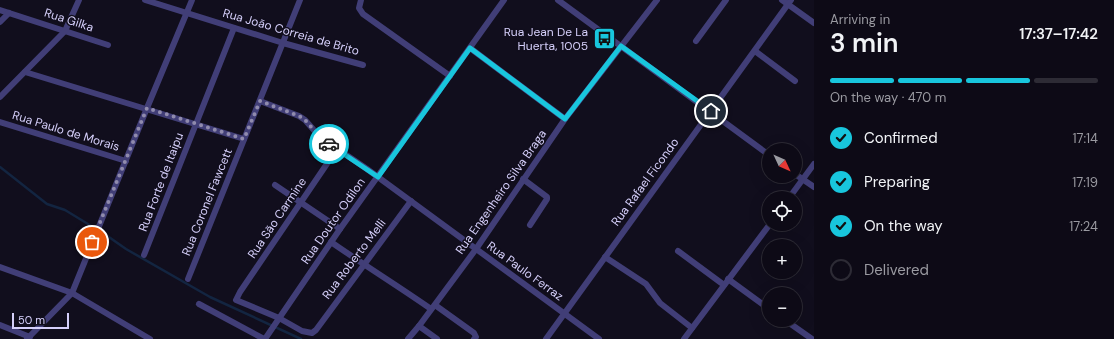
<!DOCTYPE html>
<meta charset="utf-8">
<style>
body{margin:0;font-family:"DM Sans",sans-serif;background:#16131f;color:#f1f3f6;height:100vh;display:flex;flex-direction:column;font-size:15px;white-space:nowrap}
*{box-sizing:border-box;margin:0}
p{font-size:13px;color:#9a9aa1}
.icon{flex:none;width:22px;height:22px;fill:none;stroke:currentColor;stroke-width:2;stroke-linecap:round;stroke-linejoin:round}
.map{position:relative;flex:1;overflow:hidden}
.side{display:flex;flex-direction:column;background:#0d0a16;width:300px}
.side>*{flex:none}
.needle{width:26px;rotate:134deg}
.controls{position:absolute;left:762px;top:143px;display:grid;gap:8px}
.controls a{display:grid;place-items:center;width:40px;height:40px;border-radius:50%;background:#0d0a16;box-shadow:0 4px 16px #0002,0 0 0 1px #2d2b35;font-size:20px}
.scale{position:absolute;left:12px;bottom:10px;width:57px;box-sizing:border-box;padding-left:4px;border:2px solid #d5cffa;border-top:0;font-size:11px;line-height:14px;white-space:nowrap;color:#d5cffa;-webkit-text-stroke:3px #110e1d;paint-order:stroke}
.pin{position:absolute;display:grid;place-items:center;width:34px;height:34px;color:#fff;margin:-17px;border:2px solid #fff;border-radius:50%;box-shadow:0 1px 4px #0007}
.courier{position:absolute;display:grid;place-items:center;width:40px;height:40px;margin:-20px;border:3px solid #18c6dd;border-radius:50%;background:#fff;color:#222;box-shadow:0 1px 5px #0007}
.overview em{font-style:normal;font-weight:600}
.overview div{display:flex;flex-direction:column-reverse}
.overview{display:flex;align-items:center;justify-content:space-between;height:68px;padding:0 16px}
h1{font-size:26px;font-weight:600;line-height:30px}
.bar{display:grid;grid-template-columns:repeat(4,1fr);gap:6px 4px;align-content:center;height:48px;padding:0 16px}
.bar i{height:5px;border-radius:3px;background:#2d2b35}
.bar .on{background:#18c6dd}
.bar p{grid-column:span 4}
ol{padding:0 16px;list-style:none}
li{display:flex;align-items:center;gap:12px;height:44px}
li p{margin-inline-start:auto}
li .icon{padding:4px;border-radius:50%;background:#18c6dd;color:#111;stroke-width:4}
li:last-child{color:#9a9aa1}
li i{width:22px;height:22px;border:2px solid #2d2b35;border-radius:50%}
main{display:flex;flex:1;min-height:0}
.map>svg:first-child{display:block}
</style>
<main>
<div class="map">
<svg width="814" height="339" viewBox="0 0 814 339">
<rect width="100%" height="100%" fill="#110e1d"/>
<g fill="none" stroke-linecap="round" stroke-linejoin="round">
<polyline stroke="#132541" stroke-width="2.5" points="0,167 47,204 65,210 106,235 126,249 210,297 301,339"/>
<g stroke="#413e77" stroke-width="6">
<polyline points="145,0 283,43 363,65"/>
<polyline points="361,0 359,8 363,14 450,76"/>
<polyline points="558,0 769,155"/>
<polyline points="782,0 814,23"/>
<polyline points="0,10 108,45"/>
<polyline points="0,22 9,13"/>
<polyline points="696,41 726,0"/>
<polyline points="470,48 565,119"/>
<polyline points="755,51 795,81"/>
<polyline points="25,72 244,139"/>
<polyline points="0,97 65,31 79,0"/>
<polyline points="260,101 299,116 305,120 320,137 367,169 599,339"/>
<polyline points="0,122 126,161"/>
<polyline points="337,149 240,292 236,300 279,318 302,331 312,333 316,330 411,201"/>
<polyline points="795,174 814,187"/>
<polyline points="523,179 547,197 547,199 530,225"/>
<polyline points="275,185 340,229"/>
<polyline points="789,198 814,164"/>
<path d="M331,242C364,265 398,286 431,309"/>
<polyline points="678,251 724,285"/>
<polyline points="144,255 234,28"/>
<polyline points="605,257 646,284 660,303 692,328"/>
<polyline points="0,267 72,293 150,339"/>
<polyline points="188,279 300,0"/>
<polyline points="728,279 769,309"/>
<polyline points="199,304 264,339"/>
<polyline points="435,305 474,333 476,337 474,339"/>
<polyline points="785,320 812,339"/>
<polyline points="0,325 30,337"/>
<polyline points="419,326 437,339"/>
<polyline points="27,339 72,293 147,108 192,0"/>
<polyline points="265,339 340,229 504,0"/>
<polyline points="408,339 419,326 476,249 565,119 657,0"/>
<polyline points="546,339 791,0"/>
<polyline points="684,339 770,224"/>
</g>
</g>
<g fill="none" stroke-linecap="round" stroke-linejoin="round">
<polyline stroke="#908bad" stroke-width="4" stroke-dasharray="0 7.2" points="92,242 147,108 244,139 260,101 299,116 305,120 320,137 329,144"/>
<polyline stroke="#18c6dd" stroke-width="5" points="329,144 378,177 470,48 565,119 621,46 711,111"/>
</g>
<defs>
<symbol id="bus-square" viewBox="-11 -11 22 22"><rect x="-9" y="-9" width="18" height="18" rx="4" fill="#18c6dd" stroke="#110e1d"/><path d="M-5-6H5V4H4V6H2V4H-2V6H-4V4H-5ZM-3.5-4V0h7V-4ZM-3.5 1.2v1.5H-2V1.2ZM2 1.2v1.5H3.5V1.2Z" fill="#111"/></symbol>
</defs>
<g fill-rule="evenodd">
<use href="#bus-square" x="592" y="26" width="25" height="25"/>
</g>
<g text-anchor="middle" stroke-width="3" stroke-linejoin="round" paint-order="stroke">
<g font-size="12" fill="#d5cffa" stroke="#110e1d">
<text transform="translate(69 20) rotate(18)" y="4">Rua Gilka</text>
<text transform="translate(291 32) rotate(16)" y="4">Rua João Correia de Brito</text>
<text transform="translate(66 131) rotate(17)" y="4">Rua Paulo de Morais</text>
<text transform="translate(161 182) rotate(-69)" y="4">Rua Forte de Itaipu</text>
<text transform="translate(645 182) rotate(-54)" y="4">Rua Rafael Ficondo</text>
<text transform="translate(501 192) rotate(-55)" y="4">Rua Engenheiro Silva Braga</text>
<text transform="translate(207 202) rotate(-68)" y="4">Rua Coronel Fawcett</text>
<text transform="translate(277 218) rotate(-56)" y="4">Rua São Carmine</text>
<text transform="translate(333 221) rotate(-55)" y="4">Rua Doutor Odilon</text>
<text transform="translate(354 259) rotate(-53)" y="4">Rua Roberto Melli</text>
<text transform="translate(525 271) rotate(36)" y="4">Rua Paulo Ferraz</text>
</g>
<g font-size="12" fill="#d5cffa" stroke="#110e1d" text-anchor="end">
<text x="588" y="36">Rua Jean De La<tspan x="588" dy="14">Huerta, 1005</tspan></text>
</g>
</g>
</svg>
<div class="controls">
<a><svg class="needle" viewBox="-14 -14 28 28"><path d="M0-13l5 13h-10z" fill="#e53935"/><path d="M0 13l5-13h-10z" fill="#9a9aa1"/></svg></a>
<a><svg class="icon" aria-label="locate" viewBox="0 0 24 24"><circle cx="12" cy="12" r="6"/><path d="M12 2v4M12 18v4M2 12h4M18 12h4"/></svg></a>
<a>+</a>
<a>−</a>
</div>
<div class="scale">50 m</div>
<div class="pin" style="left:92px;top:242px;background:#ea580c"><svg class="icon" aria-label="bag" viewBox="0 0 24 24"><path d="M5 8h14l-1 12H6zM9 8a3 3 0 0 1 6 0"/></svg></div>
<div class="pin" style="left:711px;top:111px;background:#1f2937"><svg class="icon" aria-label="home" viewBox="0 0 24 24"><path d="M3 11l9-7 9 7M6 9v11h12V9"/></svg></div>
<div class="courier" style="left:329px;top:144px"><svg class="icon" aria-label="car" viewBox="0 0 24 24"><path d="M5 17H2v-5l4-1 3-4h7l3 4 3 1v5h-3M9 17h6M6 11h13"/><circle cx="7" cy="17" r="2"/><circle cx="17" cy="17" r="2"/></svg></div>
</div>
<section class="side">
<div class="overview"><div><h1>3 min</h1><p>Arriving in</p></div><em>17:37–17:42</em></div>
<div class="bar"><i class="on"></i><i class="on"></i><i class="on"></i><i></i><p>On the way · 470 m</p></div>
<ol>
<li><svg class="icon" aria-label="check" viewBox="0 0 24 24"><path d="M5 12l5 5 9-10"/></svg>Confirmed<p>17:14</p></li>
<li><svg class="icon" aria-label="check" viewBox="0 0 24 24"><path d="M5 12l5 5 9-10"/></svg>Preparing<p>17:19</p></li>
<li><svg class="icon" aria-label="check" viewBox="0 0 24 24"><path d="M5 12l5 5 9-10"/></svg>On the way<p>17:24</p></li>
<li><i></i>Delivered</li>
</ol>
</section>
</main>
